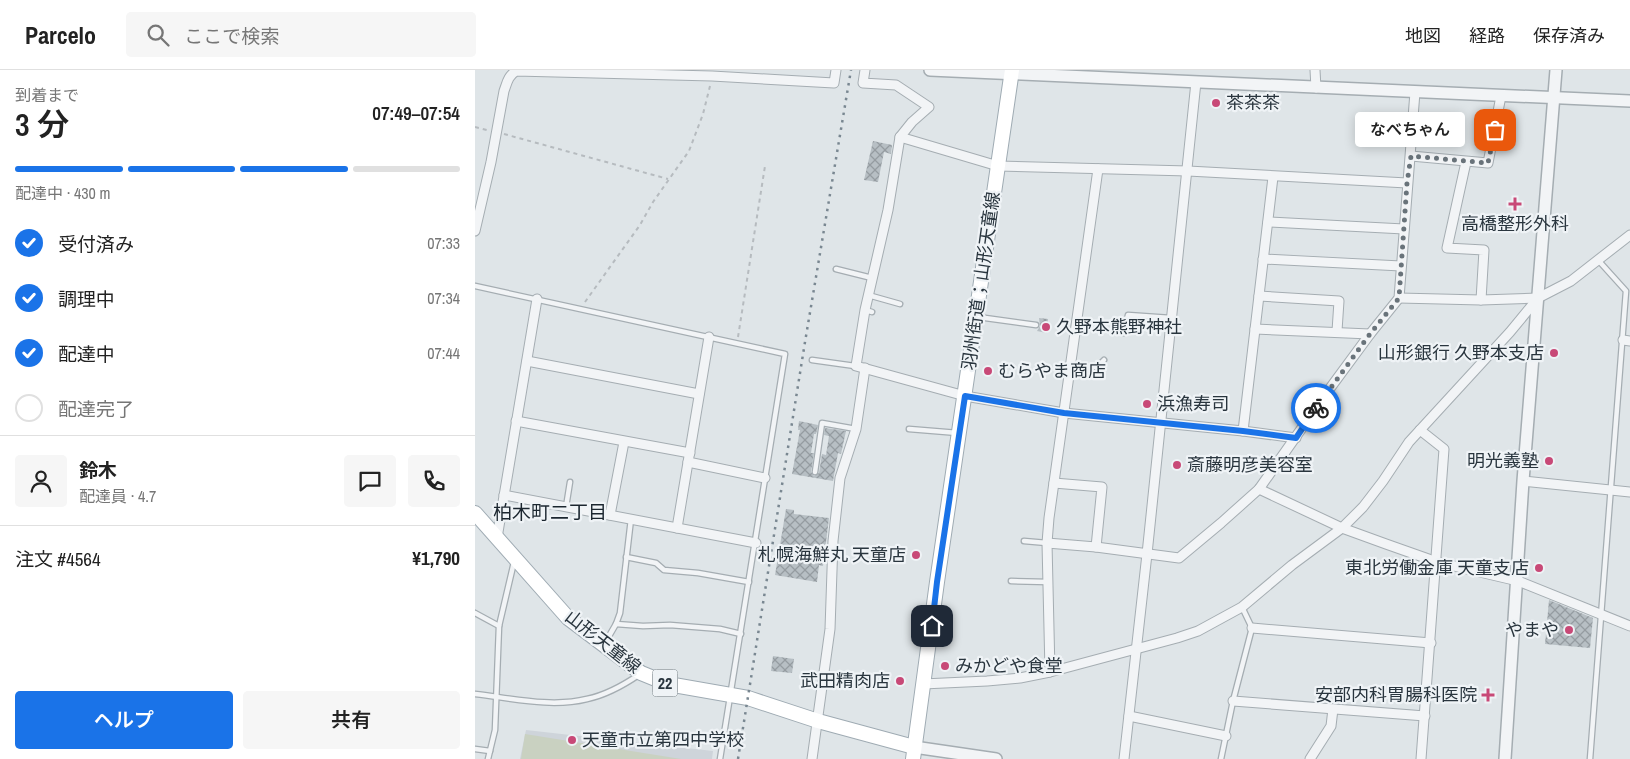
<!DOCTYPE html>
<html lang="ja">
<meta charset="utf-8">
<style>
body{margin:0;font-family:"Archivo Narrow","Noto Sans JP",sans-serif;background:#f6f6f6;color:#222;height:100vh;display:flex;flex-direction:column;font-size:19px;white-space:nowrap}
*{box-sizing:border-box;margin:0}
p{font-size:16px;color:#767676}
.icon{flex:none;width:28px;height:28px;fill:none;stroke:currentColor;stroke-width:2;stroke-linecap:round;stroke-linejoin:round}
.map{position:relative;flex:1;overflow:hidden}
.sheet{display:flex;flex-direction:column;background:#fff;width:475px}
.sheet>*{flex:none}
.pin{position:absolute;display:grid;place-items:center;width:42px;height:42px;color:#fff;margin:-21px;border-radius:10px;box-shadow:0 2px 8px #0006}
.courier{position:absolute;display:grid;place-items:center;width:50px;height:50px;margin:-25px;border:4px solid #1a73e8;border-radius:50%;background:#fff;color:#222;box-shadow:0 1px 6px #0007}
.bubble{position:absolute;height:35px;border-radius:5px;background:#fff;box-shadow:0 2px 12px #0003;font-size:16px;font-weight:600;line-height:35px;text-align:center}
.headline em{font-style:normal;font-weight:600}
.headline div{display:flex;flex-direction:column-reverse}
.headline{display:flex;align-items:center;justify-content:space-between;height:85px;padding:0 15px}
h1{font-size:32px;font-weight:600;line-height:38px}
.bar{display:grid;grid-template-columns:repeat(4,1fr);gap:8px 5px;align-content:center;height:60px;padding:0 15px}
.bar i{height:6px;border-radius:4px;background:#e0e0e0}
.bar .active{background:#1a73e8}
.bar p{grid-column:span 4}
.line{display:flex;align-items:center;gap:12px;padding:0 15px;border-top:1px solid #e0e0e0}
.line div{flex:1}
.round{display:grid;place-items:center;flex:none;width:52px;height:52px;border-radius:5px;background:#f6f6f6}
ol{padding:0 15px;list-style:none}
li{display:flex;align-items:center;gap:15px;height:55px}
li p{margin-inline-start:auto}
li .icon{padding:5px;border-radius:50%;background:#1a73e8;color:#fff;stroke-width:4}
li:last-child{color:#767676}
li i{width:28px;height:28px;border:2px solid #e0e0e0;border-radius:50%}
.primary-button{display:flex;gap:10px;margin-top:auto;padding:10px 15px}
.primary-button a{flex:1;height:58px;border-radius:5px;background:#1a73e8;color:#fff;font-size:20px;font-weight:600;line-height:58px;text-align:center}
.primary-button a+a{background:#f6f6f6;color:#222}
header{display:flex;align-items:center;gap:30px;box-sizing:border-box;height:70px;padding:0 25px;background:#fff;border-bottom:1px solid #e0e0e0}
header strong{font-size:24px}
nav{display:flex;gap:28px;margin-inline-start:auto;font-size:18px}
.search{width:350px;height:45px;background:#f6f6f6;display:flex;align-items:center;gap:12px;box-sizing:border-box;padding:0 18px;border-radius:5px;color:#767676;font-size:19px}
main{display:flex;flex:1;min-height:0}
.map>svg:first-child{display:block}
</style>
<header>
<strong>Parcelo</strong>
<div class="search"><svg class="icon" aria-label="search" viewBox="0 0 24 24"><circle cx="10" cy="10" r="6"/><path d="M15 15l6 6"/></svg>ここで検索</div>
<nav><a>地図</a><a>経路</a><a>保存済み</a></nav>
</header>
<main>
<section class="sheet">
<div class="headline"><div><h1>3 分</h1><p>到着まで</p></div><em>07:49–07:54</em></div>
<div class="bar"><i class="active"></i><i class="active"></i><i class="active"></i><i></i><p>配達中 · 430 m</p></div>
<ol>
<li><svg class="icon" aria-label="check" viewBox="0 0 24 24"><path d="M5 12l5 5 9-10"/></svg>受付済み<p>07:33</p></li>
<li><svg class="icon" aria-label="check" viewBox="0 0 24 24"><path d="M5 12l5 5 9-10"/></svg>調理中<p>07:34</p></li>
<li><svg class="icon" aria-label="check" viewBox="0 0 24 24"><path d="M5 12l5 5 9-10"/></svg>配達中<p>07:44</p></li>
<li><i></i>配達完了</li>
</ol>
<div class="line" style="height:90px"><a class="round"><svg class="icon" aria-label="person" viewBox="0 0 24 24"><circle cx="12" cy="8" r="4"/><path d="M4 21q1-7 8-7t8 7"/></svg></a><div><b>鈴木</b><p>配達員 · 4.7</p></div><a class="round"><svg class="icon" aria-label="chat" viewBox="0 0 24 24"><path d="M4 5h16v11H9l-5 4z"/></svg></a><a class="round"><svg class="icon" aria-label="phone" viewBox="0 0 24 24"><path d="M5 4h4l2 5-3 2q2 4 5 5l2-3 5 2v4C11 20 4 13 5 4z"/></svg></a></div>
<div class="line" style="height:65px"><div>注文 #4564</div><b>¥1,790</b></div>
<div class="primary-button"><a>ヘルプ</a><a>共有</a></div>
</section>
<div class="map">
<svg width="1155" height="689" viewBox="0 0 1155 689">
<defs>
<pattern id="building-cross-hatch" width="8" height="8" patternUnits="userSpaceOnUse" patternTransform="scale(1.25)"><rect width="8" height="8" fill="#b7bfc4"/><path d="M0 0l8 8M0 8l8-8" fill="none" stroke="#959ca1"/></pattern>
</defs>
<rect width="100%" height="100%" fill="#dfe5e8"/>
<polygon fill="#ced4da" points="51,660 238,681 237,689 45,689"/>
<polygon fill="#c9d1c1" points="50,664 206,689 46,689"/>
<g fill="url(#building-cross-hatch)">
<polygon points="398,71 417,75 416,84 409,82 403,112 389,110"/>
<polygon points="564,248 573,249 572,263 562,261 565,256"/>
<polygon points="324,351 343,355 341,364 339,364 336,383 339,383 336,402 339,406 344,403 347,384 351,385 354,366 349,365 350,358 371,361 366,384 363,383 358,411 317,404 325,360 323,360"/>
<polygon points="311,439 319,440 319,444 354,448 348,496 344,495 342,512 300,505"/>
<polygon points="1074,530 1118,548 1115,578 1070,574"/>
<polygon points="298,586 319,589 317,603 296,601"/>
</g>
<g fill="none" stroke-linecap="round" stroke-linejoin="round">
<defs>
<g id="service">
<polyline points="361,199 397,208"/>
<polyline points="0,216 310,284 245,689"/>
<polyline points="393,225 425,234"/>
<polyline points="390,240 397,242"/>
<polyline points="503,247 561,255"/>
<polyline points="649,263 653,245 696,248"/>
<polyline points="337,290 380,296"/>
<polyline points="596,294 622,297 629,290"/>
<polyline points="434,359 483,363"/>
<polyline points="340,402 347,353 381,359"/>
<polyline points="91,437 95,412"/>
<polyline points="549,471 572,473"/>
<polyline points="151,487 181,493 189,500 223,503 274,512"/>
<polyline points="536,511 573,512"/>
<polyline points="0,543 24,556"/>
<polyline points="141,554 168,556 195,555 245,559 266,564"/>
<polyline points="130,573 141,554 145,543 156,449"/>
<path d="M0,624C36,628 76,638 112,629C131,625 149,615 165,604"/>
<polyline points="0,679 15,681"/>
<polyline points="13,689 20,660 24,556 39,492"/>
<polyline points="746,689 758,631 777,558 767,537"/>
<polyline points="1115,689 1151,221 1123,190"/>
</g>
<g id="minor">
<polyline points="390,0 388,13 421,15 454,37 437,52 425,67"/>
<polyline points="840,0 841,18"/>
<polyline points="936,86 1013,93 1026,26"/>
<polyline points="991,92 972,178 1009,180 1006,230"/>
<polyline points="793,152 929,159"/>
<path d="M0,161L16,92L29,21C32,13 33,6 41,1L237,6L359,13L361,0"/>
<polyline points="788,189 926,196"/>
<polyline points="784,226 864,231 862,261"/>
<polyline points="924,228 1006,230 1063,228"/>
<polyline points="780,259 895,264"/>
<polyline points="1148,270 1155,271"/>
<polyline points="52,291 224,324"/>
<polyline points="41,351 215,383"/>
<polyline points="945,360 969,379 946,689"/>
<polyline points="768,361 798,107"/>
<polyline points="821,368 768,361 589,343 490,326 381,296 390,240 413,140 425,67 523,96 713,101 932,113"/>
<polyline points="213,392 290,408"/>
<polyline points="1048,411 1155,422"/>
<polyline points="579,413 627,417 621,477"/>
<polyline points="784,419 867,458 911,474 962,492 1043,511 1155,556"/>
<polyline points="29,425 281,473"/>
<polyline points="135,445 149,372"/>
<polyline points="202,458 234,267"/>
<polyline points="22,468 62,229"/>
<polyline points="572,473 621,477 704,488 746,453 784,419 853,321 895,264 924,228 940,22"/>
<polyline points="777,558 956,573"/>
<polyline points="575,602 572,473 574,448 623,99"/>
<polyline points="448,614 512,611 545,608 575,602 702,568 723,561 767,537 817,495 867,458 888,437 908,411 934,372 1035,262 1063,228 1096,211 1155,165"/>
<polyline points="758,631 950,646"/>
<polyline points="654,646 751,666"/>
<polyline points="337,689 355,559 358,471 365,408 381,359 390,298"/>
<polyline points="649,689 672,484 721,12"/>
<polyline points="835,689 856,656 858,639"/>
</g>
<g id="tertiary">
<polyline points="455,0 1155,31"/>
<polyline points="439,677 521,689"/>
<polyline points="1030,689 1048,411 1081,0"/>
</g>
<g id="primary">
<polyline points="0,443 93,548 166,603 193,614 273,628 343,651 439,677"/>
<polyline points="438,689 462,512 537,0"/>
</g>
</defs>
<use href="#service" stroke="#a5adb2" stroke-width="7"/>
<use href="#minor" stroke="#a5adb2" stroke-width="11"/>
<use href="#tertiary" stroke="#a5adb2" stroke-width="14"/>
<use href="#primary" stroke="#9fabb3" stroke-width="16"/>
<g stroke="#b6bbbf" stroke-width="2" stroke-dasharray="4 4" stroke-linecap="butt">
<polyline points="0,57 12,60"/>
<polyline points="29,64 193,109"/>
<polyline points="110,232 165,155 178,132 214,81 228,44 235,16"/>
<polyline points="263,267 290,96"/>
</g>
<use href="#service" stroke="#f2f4f6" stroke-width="4.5"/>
<use href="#minor" stroke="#f2f4f6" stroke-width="9"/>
<use href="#tertiary" stroke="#f2f4f6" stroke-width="11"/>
<use href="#primary" stroke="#fff" stroke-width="14"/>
<polyline stroke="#798791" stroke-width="2.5" stroke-dasharray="2.5 5" stroke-linecap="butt" points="263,689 330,272 376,0"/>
</g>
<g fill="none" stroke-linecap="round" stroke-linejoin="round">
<polyline stroke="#69737a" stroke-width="5" stroke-dasharray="0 9" points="841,338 895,264 924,228 932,113 936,86 1013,93 1020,60"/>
<polyline stroke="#1a73e8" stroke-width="6" points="457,556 462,512 490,326 589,343 768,361 821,368 841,338"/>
</g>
<g fill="#c84977" stroke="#eff3f6" stroke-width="2">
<circle cx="741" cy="33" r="5"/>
<path d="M1037.5 126.5h5v5h5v5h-5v5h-5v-5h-5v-5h5z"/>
<circle cx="571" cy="257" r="5"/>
<circle cx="1079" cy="283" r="5"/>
<circle cx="513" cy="301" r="5"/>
<circle cx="672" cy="334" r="5"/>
<circle cx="1074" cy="391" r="5"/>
<circle cx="702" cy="395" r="5"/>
<circle cx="441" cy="485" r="5"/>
<circle cx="1064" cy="498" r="5"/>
<circle cx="1094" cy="560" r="5"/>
<circle cx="470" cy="596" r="5"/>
<circle cx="425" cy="611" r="5"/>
<path d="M1010.5 617.5h5v5h5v5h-5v5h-5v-5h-5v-5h5z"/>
<circle cx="97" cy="670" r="5"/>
</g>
<g text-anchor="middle" stroke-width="4.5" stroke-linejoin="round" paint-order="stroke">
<rect fill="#eff3f6" stroke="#646e75" stroke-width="1" x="177.5" y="599.5" width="25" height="27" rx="4"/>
<g font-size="16" font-weight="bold" fill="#29353e">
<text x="190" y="619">22</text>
</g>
<g font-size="18" fill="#29353e" stroke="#eff3f6" text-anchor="start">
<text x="751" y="39">茶茶茶</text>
<text x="1040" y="160" text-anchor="middle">高橋整形外科</text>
<text x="581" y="263">久野本熊野神社</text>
<text x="1069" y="289" text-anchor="end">山形銀行 久野本支店</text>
<text x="523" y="307">むらやま商店</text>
<text x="682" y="340">浜漁寿司</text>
<text x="1064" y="397" text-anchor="end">明光義塾</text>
<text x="712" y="401">斎藤明彦美容室</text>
<text x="431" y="491" text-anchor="end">札幌海鮮丸 天童店</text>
<text x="1054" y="504" text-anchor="end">東北労働金庫 天童支店</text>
<text x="1084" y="566" text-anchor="end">やまや</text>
<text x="480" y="602">みかどや食堂</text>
<text x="415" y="617" text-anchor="end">武田精肉店</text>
<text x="1002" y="631" text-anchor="end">安部内科胃腸科医院</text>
<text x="107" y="676">天童市立第四中学校</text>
</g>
<g font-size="18" fill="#29353e" stroke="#eff3f6">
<text transform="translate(506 211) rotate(-82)" y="6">羽州街道；山形天童線</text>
<text transform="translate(128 572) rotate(38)" y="6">山形天童線</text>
</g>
<g font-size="19" fill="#1b262f" stroke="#eff3f6">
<text x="75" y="449">柏木町二丁目</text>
</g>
</g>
</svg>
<div class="pin" style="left:1020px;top:60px;background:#ea580c"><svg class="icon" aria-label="bag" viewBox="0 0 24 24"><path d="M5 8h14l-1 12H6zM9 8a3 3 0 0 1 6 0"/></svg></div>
<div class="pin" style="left:457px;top:556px;background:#1f2937"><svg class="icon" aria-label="home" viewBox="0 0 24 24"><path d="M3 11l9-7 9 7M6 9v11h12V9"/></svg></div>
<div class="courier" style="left:841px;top:338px"><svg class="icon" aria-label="bike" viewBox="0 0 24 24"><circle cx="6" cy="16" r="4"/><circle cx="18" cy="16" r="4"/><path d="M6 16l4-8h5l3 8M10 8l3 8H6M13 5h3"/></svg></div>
<div class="bubble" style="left:880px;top:42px;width:110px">なべちゃん</div>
</div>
</main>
